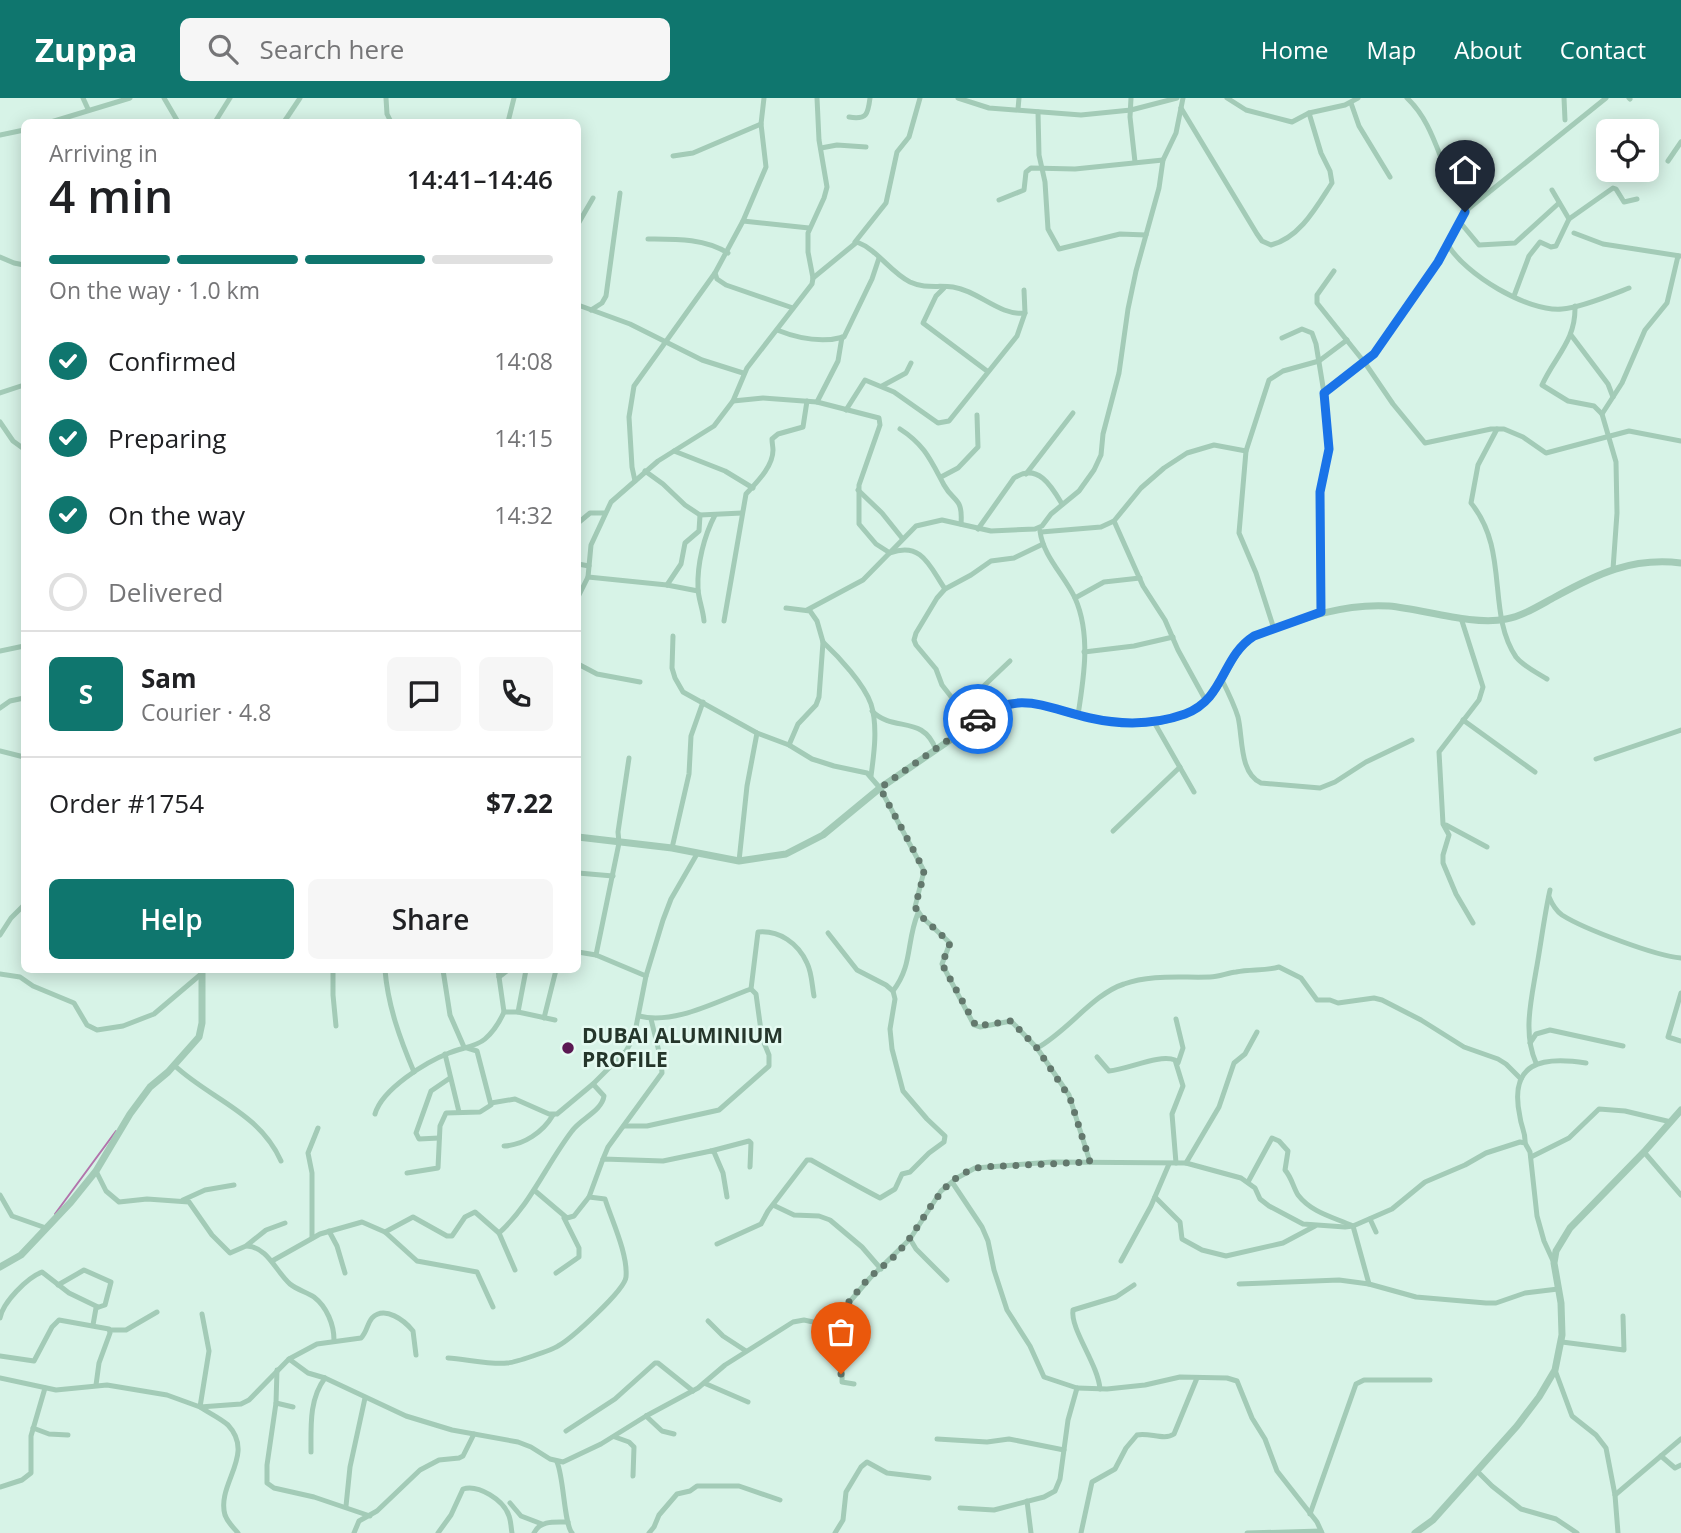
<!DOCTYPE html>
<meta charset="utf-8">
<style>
body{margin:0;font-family:"Open Sans",sans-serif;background:#f6f6f6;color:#202124;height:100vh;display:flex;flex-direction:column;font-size:26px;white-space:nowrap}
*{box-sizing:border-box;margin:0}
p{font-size:23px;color:#757577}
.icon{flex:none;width:38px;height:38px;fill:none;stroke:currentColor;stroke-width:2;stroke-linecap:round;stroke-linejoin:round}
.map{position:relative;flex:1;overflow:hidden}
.side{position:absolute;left:21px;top:21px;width:560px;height:854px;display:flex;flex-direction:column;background:#fff;border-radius:10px;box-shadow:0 4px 18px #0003}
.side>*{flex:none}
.tools{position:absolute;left:1596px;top:21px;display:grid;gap:14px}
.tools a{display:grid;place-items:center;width:63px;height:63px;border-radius:10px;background:#fff;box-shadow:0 4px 18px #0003;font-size:35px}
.pin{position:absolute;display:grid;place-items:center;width:60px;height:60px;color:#fff;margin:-72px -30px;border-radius:50% 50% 50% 0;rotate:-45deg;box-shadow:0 0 7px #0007}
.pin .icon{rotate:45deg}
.courier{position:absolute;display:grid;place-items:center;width:70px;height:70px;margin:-35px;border:5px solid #1a73e8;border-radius:50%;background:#fff;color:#222;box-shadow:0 2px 9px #0007}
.head em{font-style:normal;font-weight:600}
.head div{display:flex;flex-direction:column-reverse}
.head{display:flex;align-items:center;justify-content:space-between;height:119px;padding:0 28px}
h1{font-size:46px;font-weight:600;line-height:52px}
.bar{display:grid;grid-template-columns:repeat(4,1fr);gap:10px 7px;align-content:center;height:84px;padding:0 28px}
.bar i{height:9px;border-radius:5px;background:#e0e0e0}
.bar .selected{background:#0f766e}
.bar p{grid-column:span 4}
.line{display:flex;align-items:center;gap:18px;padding:0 28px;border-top:2px solid #e0e0e0}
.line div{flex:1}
.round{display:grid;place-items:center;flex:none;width:74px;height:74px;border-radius:10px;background:#f6f6f6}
ol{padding:0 28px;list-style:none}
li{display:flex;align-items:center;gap:21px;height:77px}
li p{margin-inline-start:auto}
li .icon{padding:7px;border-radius:50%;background:#0f766e;color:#fff;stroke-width:4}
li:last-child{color:#757577}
li i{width:38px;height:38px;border:4px solid #e0e0e0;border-radius:50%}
.action{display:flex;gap:14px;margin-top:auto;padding:14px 28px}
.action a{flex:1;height:80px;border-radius:10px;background:#0f766e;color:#fff;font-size:28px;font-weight:600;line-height:80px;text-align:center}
.action a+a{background:#f6f6f6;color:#202124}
header{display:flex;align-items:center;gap:42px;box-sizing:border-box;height:98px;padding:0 35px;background:#0f766e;color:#fff}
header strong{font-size:33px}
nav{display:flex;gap:38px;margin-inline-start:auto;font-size:24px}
.search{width:490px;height:63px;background:#f6f6f6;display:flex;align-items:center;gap:18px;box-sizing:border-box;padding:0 24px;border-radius:10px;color:#757577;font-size:26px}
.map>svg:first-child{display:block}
</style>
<header>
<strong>Zuppa</strong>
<div class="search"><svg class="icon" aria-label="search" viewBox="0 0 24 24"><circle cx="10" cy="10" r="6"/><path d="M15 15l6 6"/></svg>Search here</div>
<nav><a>Home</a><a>Map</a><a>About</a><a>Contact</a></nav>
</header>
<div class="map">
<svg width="1681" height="1435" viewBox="0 0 1681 1435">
<rect width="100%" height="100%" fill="#d7f3e7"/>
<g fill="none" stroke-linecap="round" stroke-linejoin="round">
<polyline stroke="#b274ac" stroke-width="2" points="55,1116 116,1033"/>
<g stroke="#a3cbb7" stroke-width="5">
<polyline points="83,0 88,11"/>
<polyline points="164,0 178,24"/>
<polyline points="386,0 387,16 391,24"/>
<polyline points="958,0 989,10 1081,17 1131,12 1177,0"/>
<polyline points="1131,0 1130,19 1135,64"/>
<polyline points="1227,0 1246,12 1292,24 1309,15 1345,7 1358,0"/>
<path d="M1407,0C1439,30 1440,78 1468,111"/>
<polyline points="1564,0 1565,22"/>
<polyline points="1629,0 1630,1"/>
<polyline points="1351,5 1359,28 1390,79"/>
<path d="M1181,10L1257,136L1262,143L1271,147C1300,140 1317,108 1332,85L1330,73L1321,55L1309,15"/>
<polyline points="1018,11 1019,0"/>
<polyline points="1038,14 1039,57 1045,84 1048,131 1059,151 1120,136 1146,137"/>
<path d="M849,19C867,22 868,16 870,0"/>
<polyline points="51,24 130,0"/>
<polyline points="215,24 230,0"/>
<polyline points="284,24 300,0"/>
<polyline points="508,24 514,0"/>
<polyline points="0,37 24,32"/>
<polyline points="821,50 837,47 866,49"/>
<polyline points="673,58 693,55 761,26"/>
<polyline points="1668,63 1681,44"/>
<polyline points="1552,92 1569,121 1613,90 1616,91 1624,104 1637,101"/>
<polyline points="999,102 1024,92 1026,74 1031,70 1075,71 1163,62"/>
<polyline points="743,123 809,130"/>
<polyline points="1459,123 1479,147 1515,145 1559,105"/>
<polyline points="578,126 593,100"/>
<polyline points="1574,135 1603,146 1680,158"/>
<path d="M648,141C675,141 704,140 728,155"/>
<polyline points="855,144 886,105 897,54 909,39 920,0"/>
<path d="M1448,147C1465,176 1527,214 1562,211C1580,210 1611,197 1629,190"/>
<polyline points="0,159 14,165 24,167"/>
<polyline points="1334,173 1317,197 1317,205 1365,265 1393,306 1425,345 1491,331 1504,331 1523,339 1546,355 1629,333 1681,343"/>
<polyline points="715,175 717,181 726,187 793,210"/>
<path d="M813,180L857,144C878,152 890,174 910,184C925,191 938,187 953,189C979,193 999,218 1025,215"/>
<polyline points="944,190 936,198 923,225 987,273"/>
<polyline points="1514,198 1529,158 1540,144 1551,149 1556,148 1569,121"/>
<polyline points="578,207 630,226 702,262 743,275"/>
<path d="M1575,208C1576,243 1555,258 1542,287L1568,303L1594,308L1602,316L1616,364L1617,415L1613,471"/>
<polyline points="591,212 602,205 606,198 620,95"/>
<path d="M777,232C797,240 822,245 844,239L872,181L879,160"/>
<polyline points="1571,237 1608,286 1613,299"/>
<polyline points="1282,240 1302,231 1312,235 1316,246 1324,295"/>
<polyline points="882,288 906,275 911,265"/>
<polyline points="0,295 24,287"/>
<path d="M733,303L763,300L817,304L879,320L880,327L859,387V426L876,446L890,455C922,443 930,469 945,491"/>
<polyline points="817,304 838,263 842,239"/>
<polyline points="846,312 865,282 894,294 938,325 949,323 1017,238 1025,215 1024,192"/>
<polyline points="1602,316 1622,285 1645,232 1667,205 1678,158"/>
<polyline points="0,324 13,343 24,351"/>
<path d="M900,331C925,347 931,363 944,387C954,405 963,399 961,426"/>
<path d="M1497,331L1478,367L1471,405C1510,453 1486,514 1516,559C1523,568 1537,575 1547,581"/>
<polyline points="674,353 725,373 753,390"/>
<polyline points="645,373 663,386 685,407 700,417 742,415"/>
<polyline points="1026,376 1073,315"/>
<polyline points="941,379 958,370 978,349 977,317"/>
<polyline points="635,383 632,369 629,319 634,288 715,175 743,123 766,69 761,26 764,0"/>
<polyline points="858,392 882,415 902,440"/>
<polyline points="1114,423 1143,488 1165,522 1178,552 1206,603"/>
<polyline points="578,425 590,415 604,415"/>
<path d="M978,431L1014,380C1038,364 1052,389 1062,406"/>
<path d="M1040,433C1043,458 1064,477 1075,500C1091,536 1084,579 1078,617"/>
<polyline points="1041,434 1101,429 1114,423 1141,390 1164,370 1187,355 1214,347 1246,353"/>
<polyline points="578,466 589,468"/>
<polyline points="588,479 667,487 698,493"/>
<polyline points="667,487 681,466 685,445 699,433 700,417"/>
<polyline points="578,499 588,479 591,447 611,404 658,363 714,328 733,303 747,270 812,186 813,180 808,154 808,135 824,100 827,89 819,42 817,0"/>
<polyline points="1075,500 1104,484 1140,480"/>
<polyline points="786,510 810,513 817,523 823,544 819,599 816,607 798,626 789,647"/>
<polyline points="807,512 863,482 916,428 942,422 991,433 1035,431 1042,428 1051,416 1079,393 1094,372 1101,357 1103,336 1119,275 1128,211 1136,173 1159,90 1163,62 1176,35 1183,0"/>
<polyline points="1321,514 1320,394 1329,357 1324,295 1374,256 1438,164 1468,111 1606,0"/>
<polyline points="1461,520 1483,589 1479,602 1439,654 1443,726 1449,737 1443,757 1443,765 1456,796 1473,825"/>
<path d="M704,523C703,511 698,500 698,490C697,466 704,438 715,417"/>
<path d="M724,523L746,396C756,385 773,369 773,352C773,349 772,345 772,341L778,336L803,329L807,303"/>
<polyline points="1274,531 1256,475 1239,435 1246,353 1269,282 1283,273 1319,263 1347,242"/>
<polyline points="673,538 672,570 675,580 683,594 757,635 789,647 812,661 834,668 867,675 880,690 924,773 915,809 922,819 950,845 942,866 974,927 980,929 1011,923 1037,950 1069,997 1090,1064"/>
<path d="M823,544C839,559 864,586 871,606C878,628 874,656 871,678"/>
<polyline points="0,553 24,548"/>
<polyline points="1084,554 1134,548 1173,539"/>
<polyline points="578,566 597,576 640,584"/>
<path d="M1222,582C1228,594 1234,606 1238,619C1243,639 1239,675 1261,685L1320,690L1335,684L1366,664L1412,642"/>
<polyline points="0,610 10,603 24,600"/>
<path d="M872,613C894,635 923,616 936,652"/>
<polyline points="963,614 942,587 936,571 916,547 914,542 916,535 937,500 945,491 971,477 991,463 1014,460 1043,446"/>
<polyline points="1463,622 1535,674"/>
<polyline points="1154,624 1194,694"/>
<polyline points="959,636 969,602 1010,563"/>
<polyline points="0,653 24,659"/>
<polyline points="629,660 618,734 619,745 596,857 646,878"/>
<polyline points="1596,661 1681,632"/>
<polyline points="1446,727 1487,749"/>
<polyline points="1113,733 1180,669"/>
<polyline points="672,750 689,676 691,638 703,604"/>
<polyline points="739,763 747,688 757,635"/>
<polyline points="578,775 613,778"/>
<path d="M1549,799C1552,806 1555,812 1562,817C1584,831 1656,858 1681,860"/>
<polyline points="828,835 857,872 886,887 893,893"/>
<polyline points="0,837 11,820 24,807"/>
<polyline points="578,854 596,857"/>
<polyline points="333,872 333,897 336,928"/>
<path d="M385,872C388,908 400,941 414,974"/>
<polyline points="0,876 20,879 33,888 74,905 87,927 97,932 123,928 154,916 200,877"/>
<polyline points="499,879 508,872"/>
<polyline points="1681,895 1668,939 1681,943"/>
<polyline points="504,914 518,914 555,922"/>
<polyline points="518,914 526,872"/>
<path d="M639,918C675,927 717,903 751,891"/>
<polyline points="544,920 556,872"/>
<polyline points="1176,921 1183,950 1178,965"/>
<polyline points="1530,945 1536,936 1550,932 1623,948"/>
<path d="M1037,950C1067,934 1093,896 1124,886C1151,876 1182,880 1210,879C1219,879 1227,875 1236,874C1251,871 1265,873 1279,869L1301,880L1317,902H1330L1338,905L1374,900L1382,902L1421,922L1464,949L1498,961L1506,966L1521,981"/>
<polyline points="445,956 459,1014"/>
<path d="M1097,959L1109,973C1129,971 1159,956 1175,962L1183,988L1172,1016L1176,1065"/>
<path d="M1536,965C1523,936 1531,903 1536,873C1541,846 1544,819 1550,792"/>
<path d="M174,967C210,1001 259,1014 281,1063"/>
<polyline points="491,1005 515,1001 549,1016 557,1016 593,986 626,953 634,939 646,878 663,822 671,801 697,756"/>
<path d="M375,1016C382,991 426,964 449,955C460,950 476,949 485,941C493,934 500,923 504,914L498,872"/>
<path d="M624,1028H647L719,1012L769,968V957L762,940L756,896L751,891L758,834C779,832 798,845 807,865C812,875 812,888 814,898"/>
<polyline points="439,1040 419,1041 416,1035 431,993 450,980"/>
<path d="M1525,1045C1526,1035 1521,1029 1520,1019C1508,964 1542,958 1586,965"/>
<path d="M504,1048C524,1047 543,1034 553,1017"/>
<polyline points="711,1053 749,1043 751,1045 750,1069"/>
<polyline points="1644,1054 1681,1097"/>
<polyline points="1531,1059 1569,1040 1599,1011 1625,1013 1671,1024"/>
<polyline points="603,1061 608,1049 662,975 661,962 651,921"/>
<polyline points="1186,1065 1219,1009 1234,965 1245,956 1257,934"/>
<polyline points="96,1073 106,1093 119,1104 147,1101 189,1104 212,1137 230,1155 246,1148 266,1132 285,1125"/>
<polyline points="407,1075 438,1070 440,1028 446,1015 480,1014 491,1007 477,953 464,949 450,917 443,872"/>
<polyline points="952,1084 982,1129 988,1143 994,1172 1007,1212 1030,1248 1044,1279 1077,1290 1107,1291 1145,1287 1180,1279 1227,1280 1237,1283 1252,1320 1265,1341 1277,1373 1317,1424 1322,1435"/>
<path d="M1248,1084L1272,1040L1279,1043L1288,1053L1285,1072C1292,1080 1293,1089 1298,1097C1312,1115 1333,1119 1353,1128L1369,1186"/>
<polyline points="0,1097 12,1118 46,1130"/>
<polyline points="589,1099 603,1061 663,1063 711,1053 714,1054 723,1075 727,1099"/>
<polyline points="1155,1099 1180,1124 1182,1141 1202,1152 1226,1158 1283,1145 1315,1128"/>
<polyline points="183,1102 205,1092 234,1087"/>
<polyline points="773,1107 794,1117 819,1118 830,1122 862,1149 881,1171"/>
<polyline points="1370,1121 1376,1134"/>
<polyline points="329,1133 337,1148 345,1175"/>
<polyline points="385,1134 413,1119 447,1138 452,1138 465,1119 475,1114 499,1135"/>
<polyline points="312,1140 312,1075 308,1055 318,1030"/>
<polyline points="910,1141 916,1151 947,1182"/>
<path d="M717,1146L761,1126L768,1113L807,1062H811C834,1075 857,1088 880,1100L895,1091L902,1076L910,1074L929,1055L944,1044L945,1038L927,1021L903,993L892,951L890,931L895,901L893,893C913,867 906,844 918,815"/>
<path d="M247,1148C268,1149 276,1174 290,1186C297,1192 307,1194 314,1199C327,1209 334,1227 334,1242"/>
<polyline points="272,1163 320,1136 362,1124 385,1134 417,1163 477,1174 493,1209"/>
<polyline points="1121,1163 1151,1108 1169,1066"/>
<path d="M515,1172L499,1135C531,1106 546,1067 572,1033C580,1021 602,1013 604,998L593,986"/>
<polyline points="556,1175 579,1159 579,1150 564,1120"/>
<polyline points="1239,1186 1339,1182 1369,1186 1416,1199 1486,1205 1496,1205 1525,1195 1558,1191"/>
<polyline points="58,1187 84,1172 111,1184 105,1207 96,1210 93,1227"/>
<path d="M202,1216L209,1253L200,1309C209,1315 220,1320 228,1327C256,1357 216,1386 225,1417C228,1425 233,1429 238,1435"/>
<path d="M0,1220C3,1204 27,1180 42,1174L69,1195L98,1209"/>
<polyline points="708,1223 723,1238 746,1253"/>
<polyline points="827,1227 843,1242 842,1284 854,1286"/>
<polyline points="110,1232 126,1232 157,1214"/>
<polyline points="1562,1244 1624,1252 1623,1218"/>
<polyline points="0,1258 34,1263 52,1229 59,1222 109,1231 110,1235 99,1265 96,1287"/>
<path d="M448,1260C465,1261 492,1267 507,1265C514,1265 552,1252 558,1248C571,1241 625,1192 626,1179C628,1156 612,1123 605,1101L589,1099L574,1118L567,1120L534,1092"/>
<path d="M289,1261L317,1246L361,1240C367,1234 367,1226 372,1220C385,1207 405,1223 413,1233L416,1257"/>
<polyline points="277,1272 276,1305 293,1309"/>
<polyline points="1555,1272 1572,1318 1596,1337 1606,1350 1615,1397 1618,1435"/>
<polyline points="0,1280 56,1292 107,1287 167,1297 200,1309 241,1306 249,1302 289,1261 308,1275 325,1280 406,1318 452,1332 518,1344 531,1349 550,1361 563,1364 601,1346 646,1318 698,1290 725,1267 793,1224 804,1222 827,1227 834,1222 870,1180 910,1141 941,1093 957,1080 975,1070 1052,1064 1186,1065 1241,1080 1255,1090 1260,1101 1269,1108 1303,1126 1345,1129 1353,1128 1392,1111 1425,1084 1465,1067 1486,1055 1520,1044 1525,1045 1530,1054 1537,1118 1544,1143 1554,1165"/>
<polyline points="704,1285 748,1304"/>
<path d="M1100,1291C1098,1266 1070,1231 1073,1212L1116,1199L1134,1187"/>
<polyline points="276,1305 267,1367 267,1385 274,1390 314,1399 370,1418"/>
<polyline points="646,1318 662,1333 674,1336"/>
<polyline points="33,1330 49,1336 68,1337"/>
<polyline points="566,1333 615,1301 655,1265 658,1265 693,1293"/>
<polyline points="615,1339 629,1344 634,1349 633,1378"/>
<polyline points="937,1341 987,1344 1009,1341 1064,1352"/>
<path d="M311,1354C311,1329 309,1301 325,1280"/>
<polyline points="1661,1358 1675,1370 1681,1367"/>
<path d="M557,1364C564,1380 564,1426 572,1435"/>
<polyline points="1477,1373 1492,1388 1521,1411 1556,1421 1577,1435"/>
<polyline points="0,1389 22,1382 31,1375 31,1338 45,1290"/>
<polyline points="1615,1397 1681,1341"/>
<polyline points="1027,1403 1031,1435"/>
<polyline points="510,1405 521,1418 542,1426"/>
<polyline points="346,1408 350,1369 365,1300"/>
<polyline points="960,1410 994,1412 1044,1399 1055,1393 1060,1381 1068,1322 1077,1290"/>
<polyline points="1310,1416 1356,1286 1364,1282 1430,1282"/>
<polyline points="354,1435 359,1423 377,1413 420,1372 439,1362 459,1360 463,1358 474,1336"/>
<path d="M438,1435L451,1417L463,1391C478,1386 504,1402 509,1418C511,1423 511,1430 512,1435"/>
<path d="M534,1435C540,1422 555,1424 568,1424"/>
<polyline points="649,1435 654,1429 659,1417 677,1396 690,1393 697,1388 739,1388 780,1402"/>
<polyline points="835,1435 843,1422 846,1394 861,1369 867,1364 887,1375 929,1380"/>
<path d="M1081,1435L1092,1384L1115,1371L1126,1350L1137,1337C1149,1334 1164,1343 1174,1336L1197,1280"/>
<polyline points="1247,1435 1321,1433"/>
</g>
<g stroke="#a3cbb7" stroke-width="7">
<path d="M578,739L672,750L739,763L786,756L823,737L880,690L1001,607C1024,600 1047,609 1069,615C1109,625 1157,633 1195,611C1225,594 1226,557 1254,538C1298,522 1341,505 1389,508C1423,511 1473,528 1506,521C1523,518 1540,507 1555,499C1597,476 1632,459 1681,465"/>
<polyline points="0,1169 21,1157 71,1104 96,1073 130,1016 150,989 168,974 199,939 202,925 202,872"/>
<polyline points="1415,1435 1433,1422 1517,1328 1539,1299 1555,1272 1562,1237 1561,1205 1554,1165 1556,1153 1570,1130 1644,1054 1681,1012"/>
</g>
</g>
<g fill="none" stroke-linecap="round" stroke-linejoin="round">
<path stroke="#63786d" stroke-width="7" stroke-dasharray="0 12.6" d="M841,1276L843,1242L827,1227L834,1222C846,1208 857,1193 869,1180C880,1170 892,1162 901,1151C926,1123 940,1076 982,1069L1090,1064L1070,1000L1037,950L1011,923L976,928L942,866L950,845L922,819L915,809L924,776L923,770L880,690L978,621"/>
<path stroke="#1a73e8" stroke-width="9" d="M978,621C1019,591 1045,610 1090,620C1121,627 1154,627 1185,616C1225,601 1221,559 1254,538L1321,514L1320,394L1329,351L1324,295L1374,256L1438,164L1465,114"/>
</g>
<circle fill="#5a1852" stroke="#e4faf1" stroke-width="2.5" cx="568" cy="950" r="7"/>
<g text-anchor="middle" stroke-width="5" stroke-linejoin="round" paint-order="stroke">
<g font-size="21" font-weight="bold" fill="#25362b" stroke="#e4faf1" text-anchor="start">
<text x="582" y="945">DUBAI ALUMINIUM<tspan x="582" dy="24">PROFILE</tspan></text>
</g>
</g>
</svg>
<div class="tools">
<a><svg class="icon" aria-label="locate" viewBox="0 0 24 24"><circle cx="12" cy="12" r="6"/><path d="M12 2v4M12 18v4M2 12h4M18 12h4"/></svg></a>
</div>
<div class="pin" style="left:841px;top:1276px;background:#ea580c"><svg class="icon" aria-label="bag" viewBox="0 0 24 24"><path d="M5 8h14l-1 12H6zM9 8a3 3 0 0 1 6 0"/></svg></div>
<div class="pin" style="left:1465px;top:114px;background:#1f2937"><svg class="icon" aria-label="home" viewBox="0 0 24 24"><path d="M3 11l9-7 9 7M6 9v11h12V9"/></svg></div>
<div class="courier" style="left:978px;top:621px"><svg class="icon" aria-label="car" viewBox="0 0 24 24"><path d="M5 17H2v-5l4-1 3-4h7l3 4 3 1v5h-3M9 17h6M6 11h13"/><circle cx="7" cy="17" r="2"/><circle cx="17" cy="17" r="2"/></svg></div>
<section class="side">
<div class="head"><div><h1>4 min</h1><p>Arriving in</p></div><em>14:41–14:46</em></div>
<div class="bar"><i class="selected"></i><i class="selected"></i><i class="selected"></i><i></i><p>On the way · 1.0 km</p></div>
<ol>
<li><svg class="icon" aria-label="check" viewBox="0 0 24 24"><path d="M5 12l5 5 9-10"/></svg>Confirmed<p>14:08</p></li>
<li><svg class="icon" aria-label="check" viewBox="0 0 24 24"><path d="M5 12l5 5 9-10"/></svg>Preparing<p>14:15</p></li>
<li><svg class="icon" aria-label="check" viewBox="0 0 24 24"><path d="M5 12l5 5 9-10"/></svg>On the way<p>14:32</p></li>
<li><i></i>Delivered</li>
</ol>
<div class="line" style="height:126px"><b class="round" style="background:#0f766e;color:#fff">S</b><div><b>Sam</b><p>Courier · 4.8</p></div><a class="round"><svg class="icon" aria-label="chat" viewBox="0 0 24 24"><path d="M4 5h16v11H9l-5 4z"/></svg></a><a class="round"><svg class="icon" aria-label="phone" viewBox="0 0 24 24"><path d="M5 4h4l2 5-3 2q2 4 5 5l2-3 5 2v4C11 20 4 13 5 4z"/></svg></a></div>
<div class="line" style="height:91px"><div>Order #1754</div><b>$7.22</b></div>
<div class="action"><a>Help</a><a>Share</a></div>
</section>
</div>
